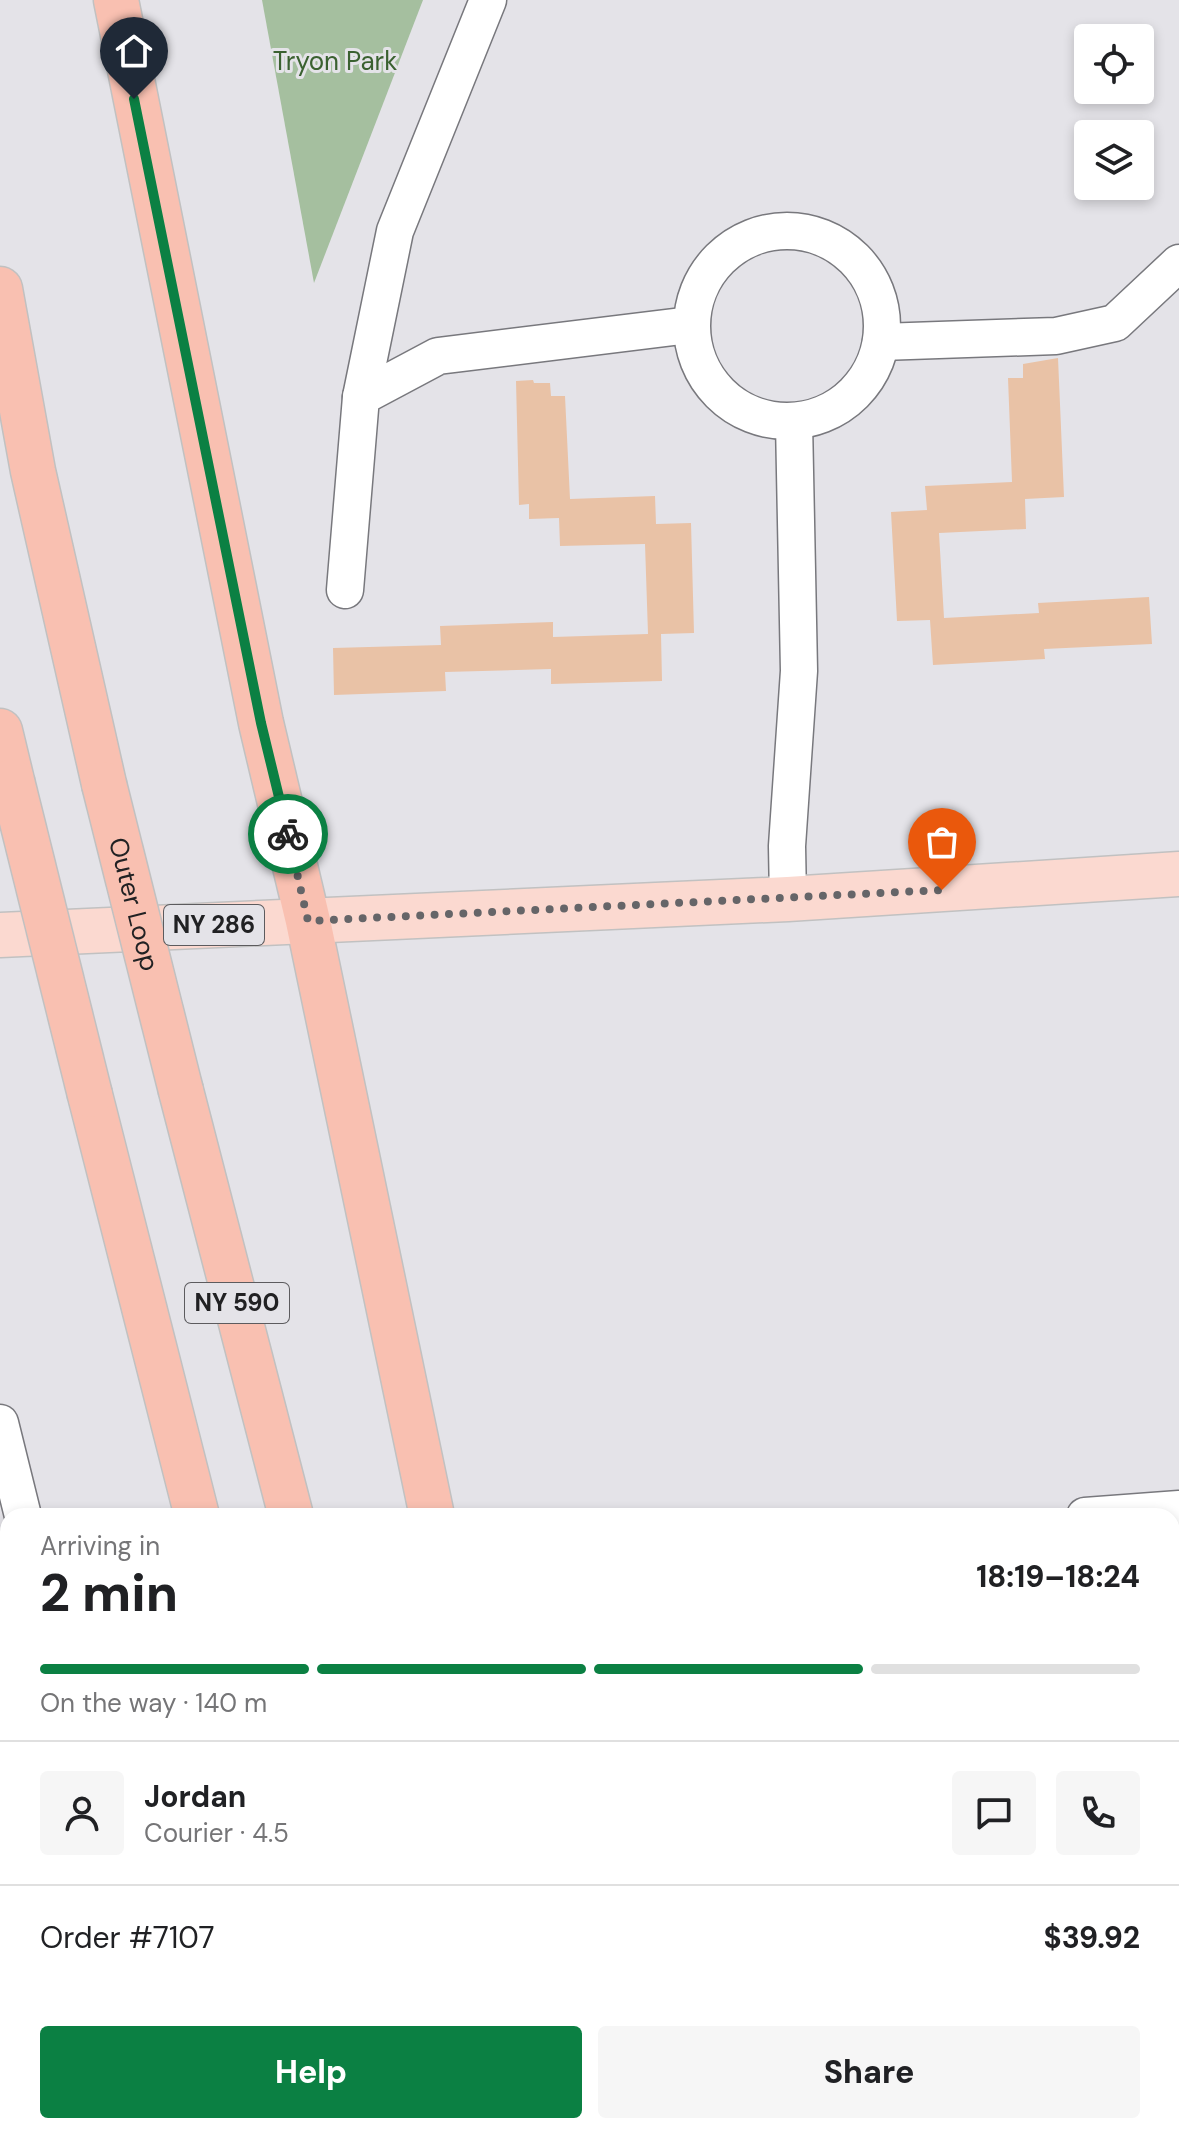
<!DOCTYPE html>
<meta charset="utf-8">
<style>
body{margin:0;font-family:"DM Sans",sans-serif;background:#f6f6f6;color:#202124;height:100vh;display:flex;flex-direction:column;font-size:30px;white-space:nowrap}
*{box-sizing:border-box;margin:0}
p{font-size:26px;color:#757577}
.icon{flex:none;width:44px;height:44px;fill:none;stroke:currentColor;stroke-width:2;stroke-linecap:round;stroke-linejoin:round}
.map{position:relative;flex:1;overflow:hidden}
.details{position:absolute;left:0px;top:1508px;width:1180px;height:626px;display:flex;flex-direction:column;background:#fff;border-radius:24px 24px 0 0;box-shadow:0 4px 12px #0003}
.details>*{flex:none}
.tools{position:absolute;left:1074px;top:24px;display:grid;gap:16px}
.tools a{display:grid;place-items:center;width:80px;height:80px;border-radius:8px;background:#fff;box-shadow:0 4px 12px #0003;font-size:40px}
.pin{position:absolute;display:grid;place-items:center;width:68px;height:68px;color:#fff;margin:-82px -34px;border-radius:50% 50% 50% 0;rotate:-45deg;box-shadow:0 0 8px #0007}
.pin .icon{rotate:45deg}
.courier{position:absolute;display:grid;place-items:center;width:80px;height:80px;margin:-40px;border:6px solid #0b8043;border-radius:50%;background:#fff;color:#222;box-shadow:0 2px 10px #0007}
.head em{font-style:normal;font-weight:800}
.head div{display:flex;flex-direction:column-reverse}
.head{display:flex;align-items:center;justify-content:space-between;height:136px;padding:0 40px}
h1{font-size:52px;font-weight:800;line-height:60px}
.bar{display:grid;grid-template-columns:repeat(4,1fr);gap:12px 8px;align-content:center;height:96px;padding:0 40px}
.bar i{height:10px;border-radius:6px;background:#e0e0e0}
.bar .selected{background:#0b8043}
.bar p{grid-column:span 4}
.line{display:flex;align-items:center;gap:20px;padding:0 40px;border-top:2px solid #e0e0e0}
.line div{flex:1}
.round{display:grid;place-items:center;flex:none;width:84px;height:84px;border-radius:8px;background:#f6f6f6}
.cta{display:flex;gap:16px;margin-top:auto;padding:16px 40px}
.cta a{flex:1;height:92px;border-radius:8px;background:#0b8043;color:#fff;font-size:32px;font-weight:800;line-height:92px;text-align:center}
.cta a+a{background:#f6f6f6;color:#202124}
.map>svg:first-child{display:block}
</style>
<div class="map">
<svg width="1179" height="2133" viewBox="0 0 1179 2133">
<rect width="100%" height="100%" fill="#e4e3e8"/>
<polygon fill="#a5bf9f" points="262,0 423,0 314,283"/>
<g fill="#e9c2a6">
<polygon points="1058,358 1064,497 1025,499 1026,529 939,533 944,618 1039,613 1038,603 1149,597 1152,644 1044,649 1045,659 933,665 930,620 897,621 891,512 927,510 925,486 1012,482 1008,378 1023,378 1023,364"/>
<polygon points="533,380 534,383 550,383 551,396 565,396 570,499 655,496 656,524 691,523 694,633 661,634 662,681 551,684 551,669 445,672 446,691 334,695 333,648 441,645 440,626 553,622 553,637 648,634 645,544 560,546 559,518 529,519 529,504 519,505 516,381"/>
</g>
<g fill="none" stroke-linecap="round" stroke-linejoin="round">
<defs>
<g id="minor">
<circle cx="787" cy="326" r="95"/>
<polyline points="881,342 1056,336 1115,323 1179,263"/>
<polyline points="361,397 395,231 488,0"/>
<polyline points="345,590 361,397 438,356 690,325"/>
<polyline points="788,899 787,846 799,671 794,422"/>
<polyline points="0,1423 23,1516"/>
<polyline points="1085,1516 1179,1509"/>
<polyline points="0,1570 8,1569"/>
<polyline points="1172,2105 1179,2105"/>
<polyline points="178,2126 180,2133"/>
<polyline points="699,2129 768,2126"/>
</g>
<polyline id="major" points="0,935 788,899 1179,874"/>
<g id="highway">
<polyline points="116,0 261,723 308,921 432,1516"/>
<polyline points="0,289 33,471 104,784"/>
<polyline points="0,731 12,781"/>
<polyline points="181,1091 291,1516"/>
<polyline points="90,1095 197,1516"/>
<polyline points="348,2126 350,2133"/>
<polyline points="444,2126 446,2133"/>
<polyline points="546,2126 547,2133"/>
</g>
</defs>
<use href="#minor" stroke="#78787d" stroke-width="39"/>
<use href="#major" stroke="#c1c1c1" stroke-width="47"/>
<use href="#highway" stroke="#c1c1c1" stroke-width="47"/>
<use href="#minor" stroke="#fff" stroke-width="36"/>
<use href="#major" stroke="#fbd9d0" stroke-width="44"/>
<use href="#highway" stroke="#f9c0b1" stroke-width="44"/>
<defs>
<g id="highway-bridge">
<polyline points="12,781 90,1095"/>
<path id="s1" d="M104,784L181,1091"/>
</g>
</defs>
<use href="#highway-bridge" stroke="#c1c1c1" stroke-width="47" stroke-linecap="butt"/>
<use href="#highway-bridge" stroke="#f9c0b1" stroke-width="44"/>
</g>
<g fill="none" stroke-linecap="round" stroke-linejoin="round">
<polyline stroke="#656568" stroke-width="8" stroke-dasharray="0 14.4" points="288,834 308,921 942,890"/>
<polyline stroke="#0b8043" stroke-width="10" points="134,99 261,723 288,834"/>
</g>
<g text-anchor="middle" stroke-width="6" stroke-linejoin="round" paint-order="stroke">
<g fill="#e4e3e8" stroke="#5c5b5e" stroke-width="2">
<rect x="164" y="905" width="100" height="40" rx="6"/>
<rect x="185" y="1283" width="104" height="40" rx="6"/>
</g>
<g font-size="24" font-weight="bold" fill="#212123">
<text x="214" y="933">NY 286</text>
<text x="237" y="1311">NY 590</text>
</g>
<g font-size="26" fill="#3a6130" stroke="#e4e3e8">
<text x="335" y="70">Tryon Park</text>
</g>
<g font-size="26" fill="#212123" stroke="#e4e3e8">
<text dy="9" stroke="none"><textPath href="#s1" startOffset="124">Outer Loop</textPath></text>
</g>
</g>
</svg>
<div class="tools">
<a><svg class="icon" aria-label="locate" viewBox="0 0 24 24"><circle cx="12" cy="12" r="6"/><path d="M12 2v4M12 18v4M2 12h4M18 12h4"/></svg></a>
<a><svg class="icon" aria-label="layers" viewBox="0 0 24 24"><path d="M12 4l9 5-9 5-9-5zM3 14l9 5 9-5"/></svg></a>
</div>
<div class="pin" style="left:942px;top:890px;background:#ea580c"><svg class="icon" aria-label="bag" viewBox="0 0 24 24"><path d="M5 8h14l-1 12H6zM9 8a3 3 0 0 1 6 0"/></svg></div>
<div class="pin" style="left:134px;top:99px;background:#1f2937"><svg class="icon" aria-label="home" viewBox="0 0 24 24"><path d="M3 11l9-7 9 7M6 9v11h12V9"/></svg></div>
<div class="courier" style="left:288px;top:834px"><svg class="icon" aria-label="bike" viewBox="0 0 24 24"><circle cx="6" cy="16" r="4"/><circle cx="18" cy="16" r="4"/><path d="M6 16l4-8h5l3 8M10 8l3 8H6M13 5h3"/></svg></div>
<section class="details">
<div class="head"><div><h1>2 min</h1><p>Arriving in</p></div><em>18:19–18:24</em></div>
<div class="bar"><i class="selected"></i><i class="selected"></i><i class="selected"></i><i></i><p>On the way · 140 m</p></div>
<div class="line" style="height:144px"><a class="round"><svg class="icon" aria-label="person" viewBox="0 0 24 24"><circle cx="12" cy="8" r="4"/><path d="M4 21q1-7 8-7t8 7"/></svg></a><div><b>Jordan</b><p>Courier · 4.5</p></div><a class="round"><svg class="icon" aria-label="chat" viewBox="0 0 24 24"><path d="M4 5h16v11H9l-5 4z"/></svg></a><a class="round"><svg class="icon" aria-label="phone" viewBox="0 0 24 24"><path d="M5 4h4l2 5-3 2q2 4 5 5l2-3 5 2v4C11 20 4 13 5 4z"/></svg></a></div>
<div class="line" style="height:104px"><div>Order #7107</div><b>$39.92</b></div>
<div class="cta"><a>Help</a><a>Share</a></div>
</section>
</div>
